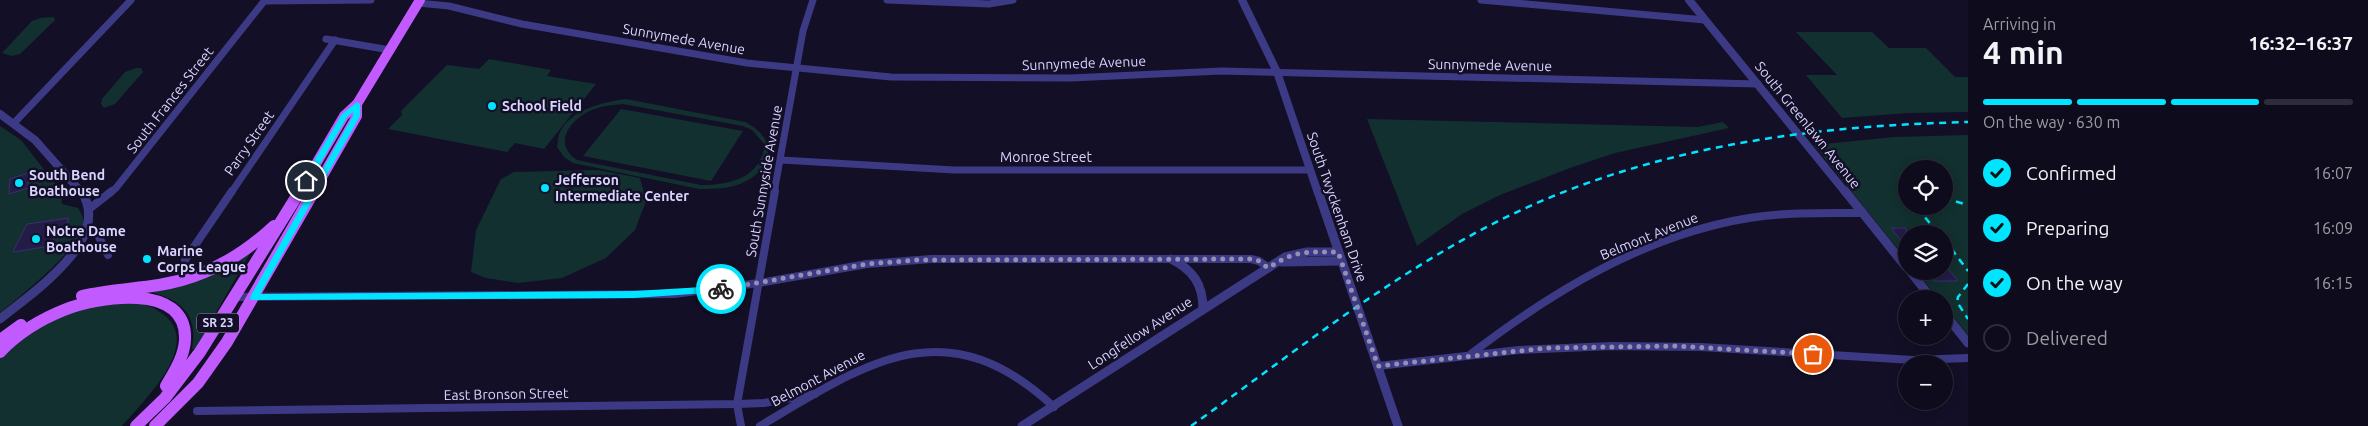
<!DOCTYPE html>
<meta charset="utf-8">
<style>
body{margin:0;font-family:Ubuntu,sans-serif;background:#1c1929;color:#f1f3f6;height:100vh;display:flex;flex-direction:column;font-size:19px;white-space:nowrap}
*{box-sizing:border-box;margin:0}
p{font-size:16px;color:#9b9ba3}
.icon{flex:none;width:28px;height:28px;fill:none;stroke:currentColor;stroke-width:2;stroke-linecap:round;stroke-linejoin:round}
.map{position:relative;flex:1;overflow:hidden}
.details{display:flex;flex-direction:column;background:#0e0b1c;width:400px}
.details>*{flex:none}
.fabs{position:absolute;left:1898px;top:160px;display:grid;gap:10px}
.fabs a{display:grid;place-items:center;width:55px;height:55px;border-radius:50%;background:#0e0b1c;box-shadow:0 2px 12px #0003,0 0 0 1px #2e2b3b;font-size:25px}
.pin{position:absolute;display:grid;place-items:center;width:42px;height:42px;color:#fff;margin:-21px;border:2px solid #fff;border-radius:50%;box-shadow:0 1px 5px #0007}
.courier{position:absolute;display:grid;place-items:center;width:50px;height:50px;margin:-25px;border:4px solid #00e5ff;border-radius:50%;background:#fff;color:#222;box-shadow:0 1px 6px #0007}
.headline em{font-style:normal;font-weight:700}
.headline div{display:flex;flex-direction:column-reverse}
.headline{display:flex;align-items:center;justify-content:space-between;height:85px;padding:0 15px}
h1{font-size:32px;font-weight:700;line-height:38px}
.bar{display:grid;grid-template-columns:repeat(4,1fr);gap:8px 5px;align-content:center;height:60px;padding:0 15px}
.bar i{height:6px;border-radius:4px;background:#2e2b3b}
.bar .selected{background:#00e5ff}
.bar p{grid-column:span 4}
ol{padding:0 15px;list-style:none}
li{display:flex;align-items:center;gap:15px;height:55px}
li p{margin-inline-start:auto}
li .icon{padding:5px;border-radius:50%;background:#00e5ff;color:#111;stroke-width:4}
li:last-child{color:#9b9ba3}
li i{width:28px;height:28px;border:2px solid #2e2b3b;border-radius:50%}
main{display:flex;flex:1;min-height:0}
.map>svg:first-child{display:block}
</style>
<main>
<div class="map">
<svg width="1968" height="426" viewBox="0 0 1968 426">
<rect width="100%" height="100%" fill="#130f26"/>
<g fill="#12302f" fill-rule="evenodd">
<polygon points="40,18 54,17 55,20 20,54 12,56 2,53 32,21"/>
<polygon points="1796,32 1872,32 1889,48 1926,48 1955,77 1968,77 1968,112 1908,113 1842,118 1806,75 1837,75"/>
<polygon points="489,59 551,70 547,76 596,84 544,149 515,143 507,152 388,129 402,115 401,111 447,65 479,69"/>
<polygon points="136,68 141,68 143,72 115,104 104,108 101,104 102,99 125,72"/>
<path d="M626,99L745,122C774,136 777,163 748,180C733,189 716,189 699,189L573,163L564,157L557,147C558,142 558,136 560,132C571,109 604,102 626,99ZM623,104L743,126L752,130L765,145C760,178 730,185 701,185L577,160C552,144 570,119 592,110C601,106 612,105 623,104Z"/>
<polygon points="621,109 743,131 711,181 583,156"/>
<polygon points="1367,119 1698,127 1723,122 1729,128 1615,153 1570,168 1500,195 1462,214 1417,246"/>
<path d="M0,126L21,140L60,190L62,204L78,208C80,212 83,215 83,219C87,246 19,296 0,313Z"/>
<path d="M1968,135V335L1944,305V299H1939L1916,271H1944V234H1906V259L1814,145L1894,137ZM1906,169H1944V206H1906Z"/>
<polygon points="598,170 640,178 646,201 635,230 606,258 562,278 518,283 486,278 471,272 476,230 501,179 514,172"/>
<path d="M252,250L195,349H192C200,308 173,297 140,289Z"/>
<path d="M138,302C218,327 155,389 122,426H0V358C18,339 54,314 79,309C99,305 119,304 138,302Z"/>
</g>
<g fill="#241b47" stroke="#3b2d73">
<polygon points="28,173 28,188 9,194 10,179"/>
<polygon points="69,218 63,231 57,232 50,246 13,252 27,224"/>
<polygon points="1891,228 1906,228 1906,247"/>
<polygon points="1944,264 1958,281 1934,281 1926,271 1944,271"/>
</g>
<g fill="none" stroke-linecap="round" stroke-linejoin="round">
<g stroke="#3d3a85" stroke-width="7">
<polyline points="887,0 989,4 1013,0"/>
<polyline points="1481,0 1705,20"/>
<polyline points="265,1 371,0"/>
<polyline points="418,3 449,6 522,24 747,63 891,77 1071,78 1221,71 1758,84"/>
<polyline points="326,39 390,50"/>
<polyline points="14,123 131,0"/>
<polyline points="781,160 954,170 1310,170"/>
<polyline points="110,193 116,188 265,0"/>
<polyline points="231,193 335,40"/>
<polyline points="774,193 803,31 813,0"/>
</g>
<g stroke="#3d3a85" stroke-width="8">
<polyline points="89,209 112,191"/>
<polyline points="87,227 97,233 108,255"/>
<polyline points="185,260 232,191"/>
<polyline points="234,297 674,294 759,283 867,264 931,259 1251,259 1259,261 1269,268"/>
<path d="M1471,354C1553,291 1645,235 1749,218C1786,212 1825,213 1863,213"/>
<polyline points="1378,366 1519,350 1612,346 1701,347 1913,360 1968,358"/>
<polyline points="197,411 737,404 764,403 815,394"/>
<polyline points="741,426 737,404 775,191"/>
<path d="M760,426C867,363 945,306 1054,407"/>
</g>
<g stroke="#3d3a85" stroke-width="8">
<polyline points="1242,0 1277,72 1318,193"/>
<polyline points="1689,0 1846,193"/>
<polyline points="0,114 35,140 82,193"/>
</g>
<g stroke="#3d3a85" stroke-width="9">
<polyline points="1318,191 1398,426"/>
<polyline points="1845,191 1906,267"/>
<path d="M1171,259C1193,270 1203,284 1203,309"/>
<polyline points="1282,262 1341,261"/>
<polyline points="1910,271 1932,299"/>
<polyline points="1944,313 1968,343"/>
<path d="M0,319C32,293 114,239 81,191"/>
<polyline points="1022,426 1285,257 1307,252 1337,252"/>
</g>
<g stroke="#c25bff" stroke-width="10">
<polyline points="299,193 344,116 357,104 420,0"/>
<polyline points="313,193 357,116 357,104"/>
</g>
<g stroke="#c25bff" stroke-width="12">
<path d="M82,296C107,290 133,289 159,285C204,278 241,257 274,226"/>
<polyline points="0,340 21,325"/>
<path d="M0,352C18,333 39,320 64,310C96,297 188,281 185,340C184,357 174,372 166,386"/>
<polyline points="136,426 165,398 200,352 300,191"/>
<polyline points="155,426 198,383 227,342 314,191"/>
</g>
<g stroke="#00e5ff" stroke-width="2.5" stroke-dasharray="7 5.5" stroke-linecap="butt">
<polyline points="1944,198 1968,205"/>
<polyline points="1921,206 1923,215 1939,234"/>
<polyline points="1944,239 1968,271"/>
<polyline points="1968,284 1958,297 1957,302 1968,319"/>
<path d="M1191,426C1285,359 1377,286 1479,231C1630,150 1798,126 1968,122"/>
</g>
</g>
<polygon fill="#00e5ff" points="357,102 360,104 360,116 260,294 634,291 721,286 725,289 721,292 634,298 251,300 250,297 353,116 353,112 347,117 309,183 302,181 342,114"/>
<g fill="none" stroke-linecap="round" stroke-linejoin="round">
<path stroke="#948fb3" stroke-width="5" stroke-dasharray="0 9" d="M721,289L867,264L916,260L1251,259L1259,261L1268,268C1296,250 1305,252 1338,252L1378,366L1547,348L1674,346L1813,354"/>
</g>
<g fill="#00e5ff" stroke="#130f26" stroke-width="2">
<circle cx="492" cy="106" r="5"/>
<circle cx="19" cy="183" r="5"/>
<circle cx="545" cy="188" r="5"/>
<circle cx="36" cy="239" r="5"/>
<circle cx="147" cy="259" r="5"/>
</g>
<g text-anchor="middle" stroke-width="5" stroke-linejoin="round" paint-order="stroke">
<rect fill="#130f26" stroke="#9e99be" stroke-width="1" x="197" y="313.5" width="42" height="19" rx="4"/>
<g font-size="12" font-weight="bold" fill="#d9d4ff">
<text x="218" y="327">SR 23</text>
</g>
<g font-size="14" fill="#d9d4ff" stroke="#130f26">
<text transform="translate(684 39) rotate(10)" y="5">Sunnymede Avenue</text>
<text transform="translate(1084 63) rotate(-2)" y="5">Sunnymede Avenue</text>
<text transform="translate(1490 65) rotate(1)" y="5">Sunnymede Avenue</text>
<text transform="translate(170 100) rotate(-52)" y="5">South Frances Street</text>
<text transform="translate(1808 125) rotate(51)" y="5">South Greenlawn Avenue</text>
<text transform="translate(249 143) rotate(-55)" y="5">Parry Street</text>
<text x="1046" y="162">Monroe Street</text>
<text transform="translate(764 181) rotate(-80)" y="5">South Sunnyside Avenue</text>
<text transform="translate(1337 207) rotate(71)" y="5">South Twyckenham Drive</text>
<text transform="translate(1649 236) rotate(-22)" y="5">Belmont Avenue</text>
<text transform="translate(1140 333) rotate(-33)" y="5">Longfellow Avenue</text>
<text transform="translate(818 378) rotate(-28)" y="5">Belmont Avenue</text>
<text transform="translate(506 394) rotate(-1)" y="5">East Bronson Street</text>
</g>
<g font-size="14" font-weight="bold" fill="#d9d4ff" stroke="#130f26" text-anchor="start">
<text x="502" y="111">School Field</text>
<text x="29" y="180">South Bend<tspan x="29" dy="16">Boathouse</tspan></text>
<text x="555" y="185">Jefferson<tspan x="555" dy="16">Intermediate Center</tspan></text>
<text x="46" y="236">Notre Dame<tspan x="46" dy="16">Boathouse</tspan></text>
<text x="157" y="256">Marine<tspan x="157" dy="16">Corps League</tspan></text>
</g>
</g>
</svg>
<div class="fabs">
<a><svg class="icon" aria-label="locate" viewBox="0 0 24 24"><circle cx="12" cy="12" r="6"/><path d="M12 2v4M12 18v4M2 12h4M18 12h4"/></svg></a>
<a><svg class="icon" aria-label="layers" viewBox="0 0 24 24"><path d="M12 4l9 5-9 5-9-5zM3 14l9 5 9-5"/></svg></a>
<a>+</a>
<a>−</a>
</div>
<div class="pin" style="left:1813px;top:354px;background:#ea580c"><svg class="icon" aria-label="bag" viewBox="0 0 24 24"><path d="M5 8h14l-1 12H6zM9 8a3 3 0 0 1 6 0"/></svg></div>
<div class="pin" style="left:306px;top:181px;background:#1f2937"><svg class="icon" aria-label="home" viewBox="0 0 24 24"><path d="M3 11l9-7 9 7M6 9v11h12V9"/></svg></div>
<div class="courier" style="left:721px;top:289px"><svg class="icon" aria-label="bike" viewBox="0 0 24 24"><circle cx="6" cy="16" r="4"/><circle cx="18" cy="16" r="4"/><path d="M6 16l4-8h5l3 8M10 8l3 8H6M13 5h3"/></svg></div>
</div>
<section class="details">
<div class="headline"><div><h1>4 min</h1><p>Arriving in</p></div><em>16:32–16:37</em></div>
<div class="bar"><i class="selected"></i><i class="selected"></i><i class="selected"></i><i></i><p>On the way · 630 m</p></div>
<ol>
<li><svg class="icon" aria-label="check" viewBox="0 0 24 24"><path d="M5 12l5 5 9-10"/></svg>Confirmed<p>16:07</p></li>
<li><svg class="icon" aria-label="check" viewBox="0 0 24 24"><path d="M5 12l5 5 9-10"/></svg>Preparing<p>16:09</p></li>
<li><svg class="icon" aria-label="check" viewBox="0 0 24 24"><path d="M5 12l5 5 9-10"/></svg>On the way<p>16:15</p></li>
<li><i></i>Delivered</li>
</ol>
</section>
</main>
